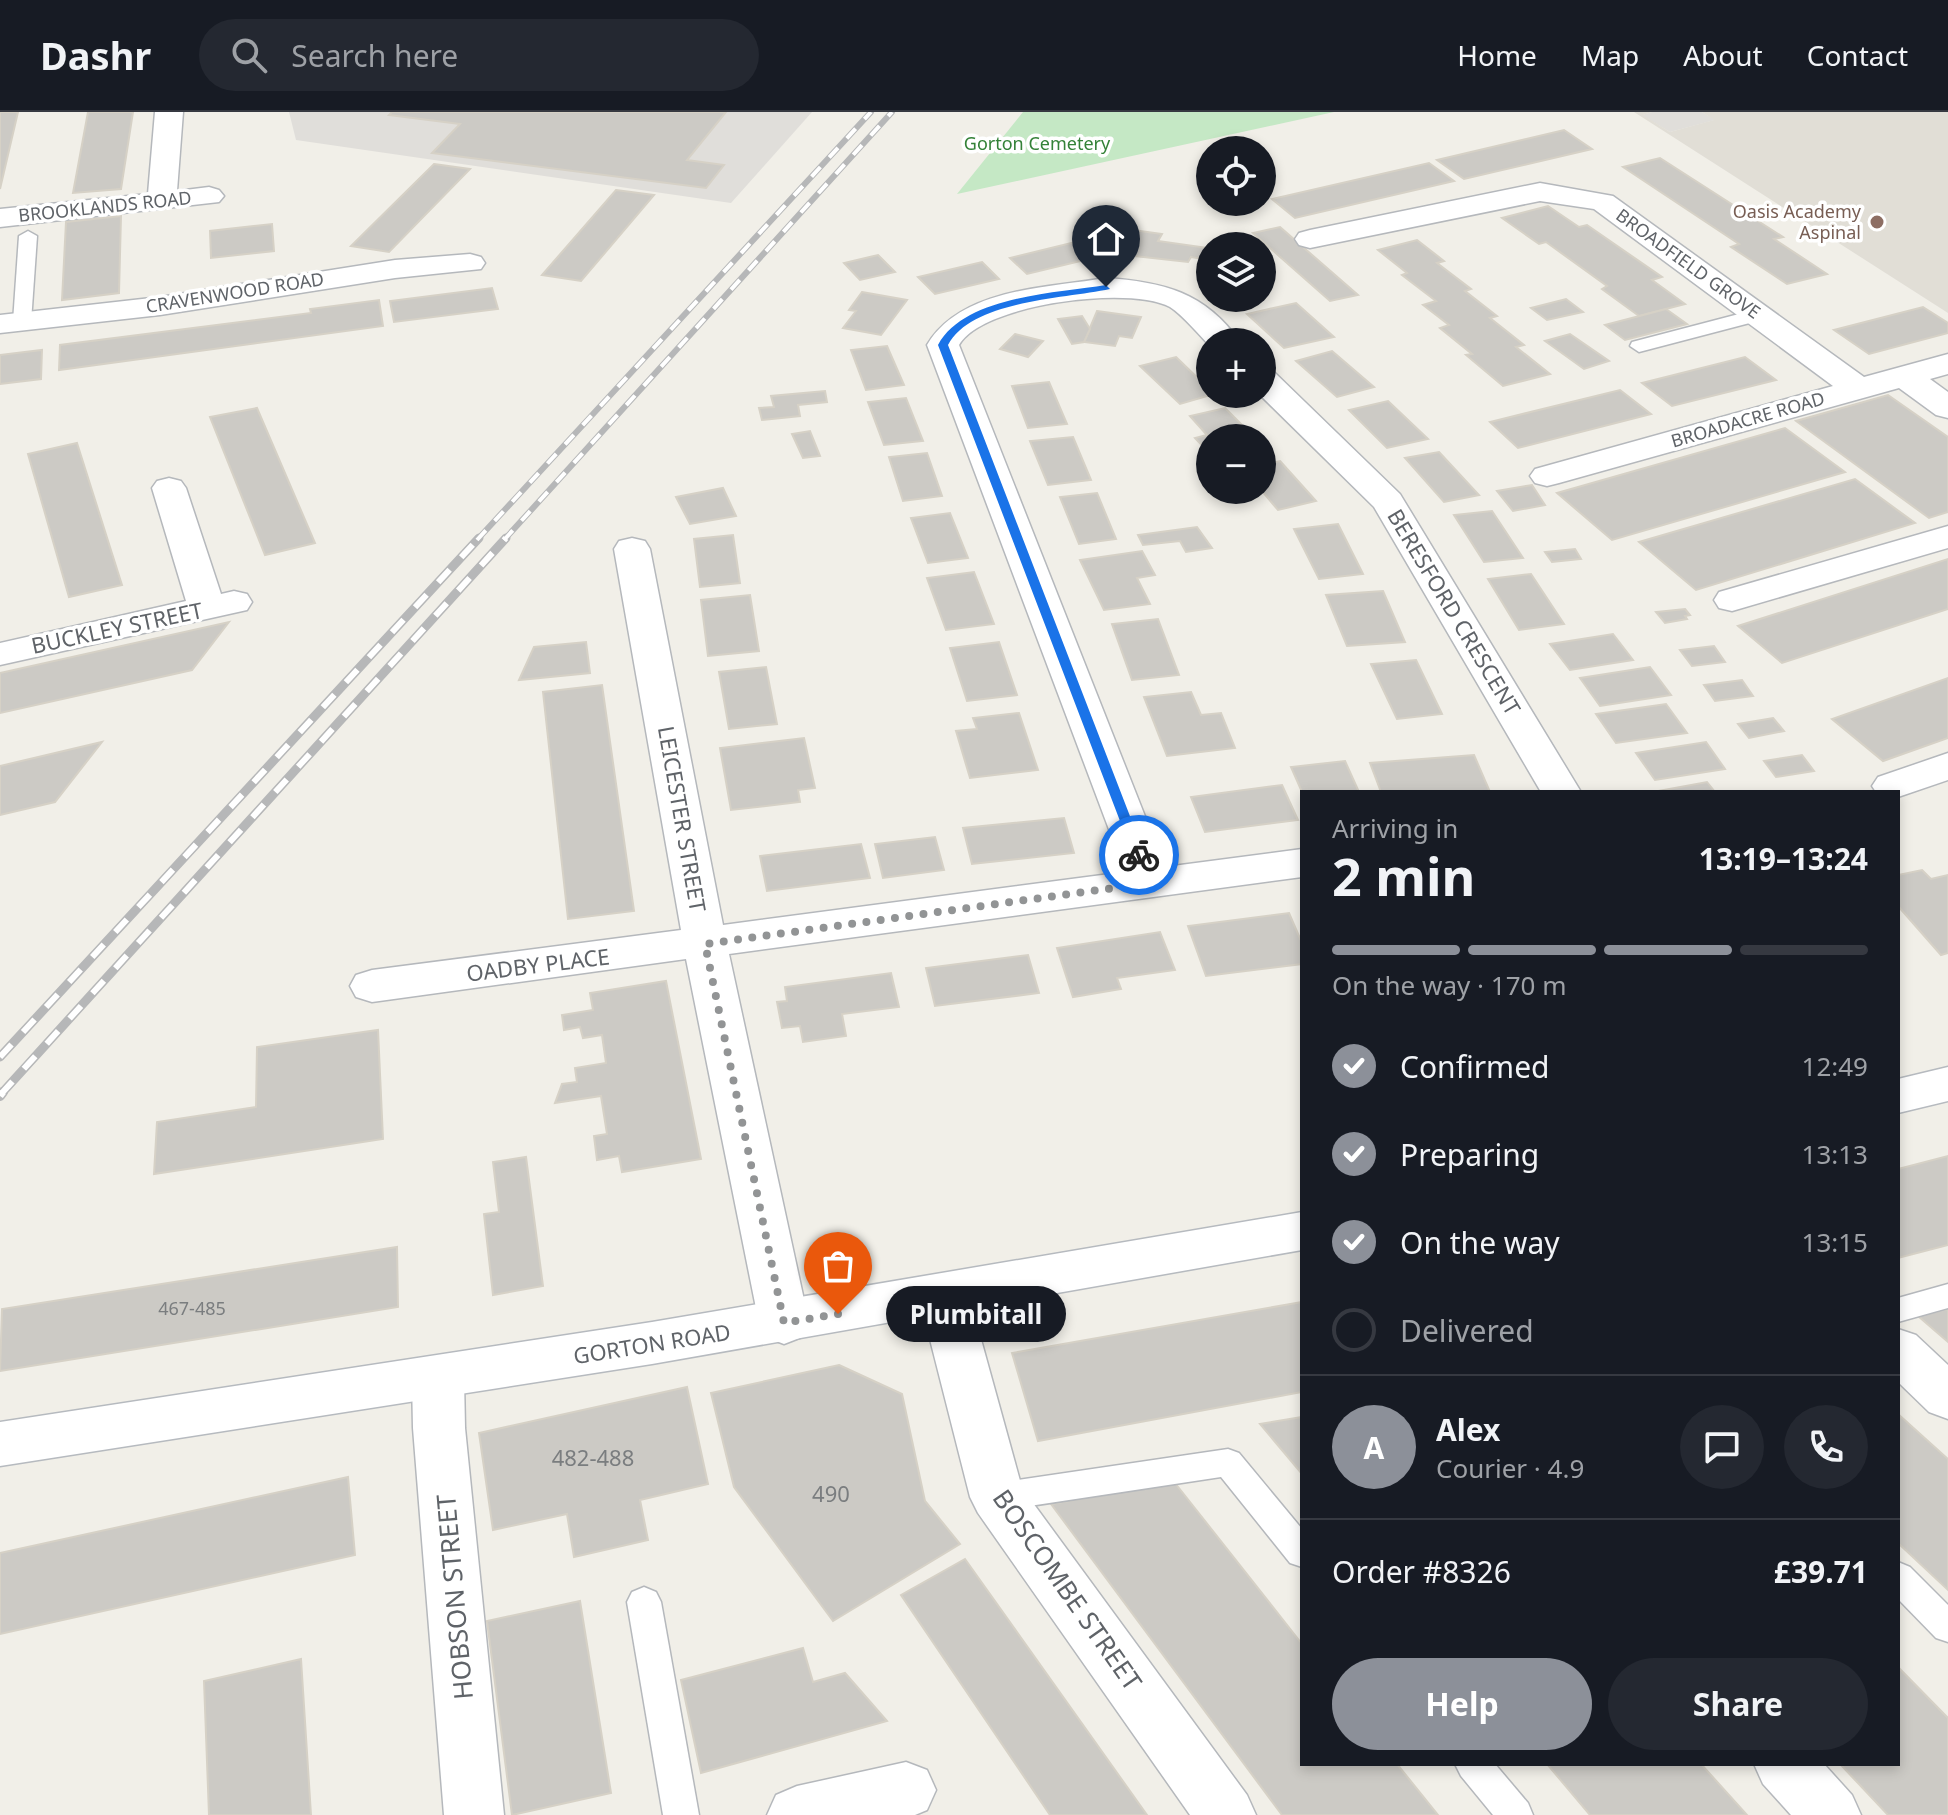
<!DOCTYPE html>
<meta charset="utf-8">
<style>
body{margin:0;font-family:"Noto Sans",sans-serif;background:#242831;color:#f1f3f6;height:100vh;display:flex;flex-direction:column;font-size:30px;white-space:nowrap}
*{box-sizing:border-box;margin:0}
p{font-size:26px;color:#9ea1a6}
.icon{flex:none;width:44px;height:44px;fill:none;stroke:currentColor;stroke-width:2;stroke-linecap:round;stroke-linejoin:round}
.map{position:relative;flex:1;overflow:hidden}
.side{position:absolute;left:1300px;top:678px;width:600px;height:976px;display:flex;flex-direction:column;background:#171b24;border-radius:0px;box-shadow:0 4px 12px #0003}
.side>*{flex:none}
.tools{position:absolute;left:1196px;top:24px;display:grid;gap:16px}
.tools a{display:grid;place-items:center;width:80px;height:80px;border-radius:50%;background:#171b24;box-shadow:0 4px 12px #0003;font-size:40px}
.pin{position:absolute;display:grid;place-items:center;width:68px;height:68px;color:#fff;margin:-82px -34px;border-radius:50% 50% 50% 0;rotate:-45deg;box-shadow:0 0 8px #0007}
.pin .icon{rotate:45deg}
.courier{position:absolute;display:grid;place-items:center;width:80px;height:80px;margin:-40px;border:6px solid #1a73e8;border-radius:50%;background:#fff;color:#222;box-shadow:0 2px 10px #0007}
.bubble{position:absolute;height:56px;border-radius:28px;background:#171b24;box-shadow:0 4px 12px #0003;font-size:26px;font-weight:700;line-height:56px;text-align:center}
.overview em{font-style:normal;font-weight:700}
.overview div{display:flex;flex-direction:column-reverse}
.overview{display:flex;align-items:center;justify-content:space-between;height:136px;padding:0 32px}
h1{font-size:52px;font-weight:700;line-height:60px}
.bar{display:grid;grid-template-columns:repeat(4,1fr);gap:12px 8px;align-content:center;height:96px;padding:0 32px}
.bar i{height:10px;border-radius:6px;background:#363941}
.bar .active{background:#8c9099}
.bar p{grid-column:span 4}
.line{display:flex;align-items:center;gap:20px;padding:0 32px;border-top:2px solid #363941}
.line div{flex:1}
.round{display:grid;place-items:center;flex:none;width:84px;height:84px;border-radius:42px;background:#242831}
ol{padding:0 32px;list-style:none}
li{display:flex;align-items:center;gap:24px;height:88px}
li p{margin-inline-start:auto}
li .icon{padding:8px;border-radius:50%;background:#8c9099;color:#fff;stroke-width:4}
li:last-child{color:#9ea1a6}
li i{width:44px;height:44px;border:4px solid #363941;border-radius:50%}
.cta{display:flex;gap:16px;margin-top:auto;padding:16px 32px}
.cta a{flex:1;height:92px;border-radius:48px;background:#8c9099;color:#fff;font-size:32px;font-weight:700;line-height:92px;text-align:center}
.cta a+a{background:#242831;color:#f1f3f6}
header{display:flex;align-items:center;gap:48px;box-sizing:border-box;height:112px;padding:0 40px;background:#171b24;border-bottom:2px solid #363941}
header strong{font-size:38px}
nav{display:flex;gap:44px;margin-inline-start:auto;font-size:28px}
.search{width:560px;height:72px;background:#242831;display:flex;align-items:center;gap:20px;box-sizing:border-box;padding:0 28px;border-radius:44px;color:#9ea1a6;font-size:30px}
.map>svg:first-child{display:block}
</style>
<header>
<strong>Dashr</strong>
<div class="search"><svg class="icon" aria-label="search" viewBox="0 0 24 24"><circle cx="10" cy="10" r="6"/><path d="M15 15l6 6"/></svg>Search here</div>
<nav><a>Home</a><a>Map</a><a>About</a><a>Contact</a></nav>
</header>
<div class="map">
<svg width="1948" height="1703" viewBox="0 0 1948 1703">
<rect width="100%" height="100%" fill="#f1efe8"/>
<g fill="#e0deda">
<polygon points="289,0 812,0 731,91 296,28"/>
<polygon points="1652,0 1702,0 1715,8 1670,20 1642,3"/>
</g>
<polygon fill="#e1ded6" points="1634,0 1652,0 1643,3 1670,20 1714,8 1702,0 1948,0 1948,201"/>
<polygon fill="#c5e8c5" points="1023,0 1334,0 957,82"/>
<g fill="#cccac5" stroke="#d6d1c6" stroke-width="2">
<polygon points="0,0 18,0 0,77"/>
<polygon points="88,0 133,0 121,77 73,81"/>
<polygon points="392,0 726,0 687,48 724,53 706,76 432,41 460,12 389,3"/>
<polygon points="1564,18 1592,37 1464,67 1437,48"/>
<polygon points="1660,46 1783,125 1774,127 1827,162 1787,172 1731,135 1739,132 1623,55"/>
<polygon points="1429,51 1454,69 1295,106 1272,87"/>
<polygon points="434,52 470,57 389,140 351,134"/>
<polygon points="616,78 654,83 581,169 542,163"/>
<polygon points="1548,94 1579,115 1587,113 1662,165 1652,168 1685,192 1639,204 1602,177 1607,174 1546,130 1539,132 1502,106"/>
<polygon points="121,104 119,181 62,188 66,110"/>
<polygon points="272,112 274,139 211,146 210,119"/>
<polygon points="1280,115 1358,183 1330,189 1253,121"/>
<polygon points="1133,118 1162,122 1158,129 1208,136 1203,147 1191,145 1188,150 1107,141 1097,121 1129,125"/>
<polygon points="1417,128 1444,149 1437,151 1471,177 1465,179 1497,204 1490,206 1524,233 1516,235 1550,262 1503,274 1466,243 1472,242 1440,216 1449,213 1423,193 1436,189 1402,163 1407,161 1378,138"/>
<polygon points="1075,130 1093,146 1027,162 1010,146"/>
<polygon points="878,143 895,160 860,168 844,151"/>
<polygon points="982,150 999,167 935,182 918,165"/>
<polygon points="492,176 498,197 394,210 390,189"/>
<polygon points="862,180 907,188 881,223 843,216 856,199 849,198"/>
<polygon points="1566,187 1583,200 1547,208 1531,196"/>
<polygon points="379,188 383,214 59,258 60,233 311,201 310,197"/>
<polygon points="1296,191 1334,225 1284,236 1247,202"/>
<polygon points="1923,195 1948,211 1948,221 1869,242 1834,218"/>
<polygon points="1666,197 1687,212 1625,228 1605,213"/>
<polygon points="1097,199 1141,205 1132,226 1119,224 1115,234 1084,230"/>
<polygon points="1082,204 1090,217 1084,230 1072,232 1058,207"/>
<polygon points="1015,222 1043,229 1028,245 1000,237"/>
<polygon points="1570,222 1609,249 1584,257 1545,229"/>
<polygon points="887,234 904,273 866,278 851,238"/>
<polygon points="42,238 41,267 0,272 0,243"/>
<polygon points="1332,239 1374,275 1337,285 1296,249"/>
<polygon points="1176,245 1210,278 1210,282 1214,282 1180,292 1140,254"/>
<polygon points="1745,245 1776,268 1672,294 1642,271"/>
<polygon points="1049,270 1067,312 1028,316 1012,274"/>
<polygon points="1620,278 1651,302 1518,336 1490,310"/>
<polygon points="825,279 827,290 798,293 800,304 762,308 759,296 774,295 771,284"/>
<polygon points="1888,283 1948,325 1948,400 1929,406 1796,309"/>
<polygon points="906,286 923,329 884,333 868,290"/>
<polygon points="1388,289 1428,327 1387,336 1349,298"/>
<polygon points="257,296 315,431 265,443 210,305"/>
<polygon points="1225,296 1255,326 1210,326 1210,342 1195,326 1207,323 1190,304"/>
<polygon points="1785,316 1845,360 1612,428 1557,381"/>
<polygon points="810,319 820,344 803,346 792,322"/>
<polygon points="1073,325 1091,368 1048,373 1030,329"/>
<polygon points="77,331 122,473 69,485 28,342"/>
<polygon points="1439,340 1479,383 1444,390 1405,346"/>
<polygon points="927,341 942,384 903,389 889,345"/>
<polygon points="1280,349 1316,389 1278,398 1261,378 1262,353"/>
<polygon points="1855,367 1915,411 1696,478 1639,430"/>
<polygon points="1532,373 1545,393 1513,399 1497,379"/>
<polygon points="723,376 736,404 690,412 676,385"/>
<polygon points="1097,381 1116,427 1079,432 1060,385"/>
<polygon points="1492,399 1523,446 1484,450 1454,403"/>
<polygon points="950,401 968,446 928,451 911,406"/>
<polygon points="1338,412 1363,462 1319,467 1294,417"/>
<polygon points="1197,415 1212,436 1186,440 1180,429 1143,433 1138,423"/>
<polygon points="733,423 740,471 700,475 694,427"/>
<polygon points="1575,437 1581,447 1552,450 1545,440"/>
<polygon points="1142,439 1155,463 1137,466 1150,492 1104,498 1080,448"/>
<polygon points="1948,447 1948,497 1782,551 1738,514"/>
<polygon points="974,460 994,512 946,518 927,466"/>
<polygon points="1531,462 1564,512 1519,518 1488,467"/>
<polygon points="1383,479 1405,530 1347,534 1326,483"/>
<polygon points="750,483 759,539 708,544 701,488"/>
<polygon points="1685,497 1690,503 1685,504 1687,507 1665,511 1656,500"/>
<polygon points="1158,507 1179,563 1132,568 1112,512"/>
<polygon points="229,510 192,558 0,601 0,561"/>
<polygon points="1613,522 1633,548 1570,558 1550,532"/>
<polygon points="586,530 590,561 519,568 534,535"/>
<polygon points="999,530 1017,583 967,589 950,536"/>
<polygon points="1714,534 1725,550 1692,554 1680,538"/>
<polygon points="1416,548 1442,602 1397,607 1371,552"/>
<polygon points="766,555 777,612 729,617 719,560"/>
<polygon points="1650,555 1671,583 1600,594 1580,566"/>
<polygon points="1948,566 1948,626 1883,649 1832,607"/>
<polygon points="1742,568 1753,584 1715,589 1704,573"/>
<polygon points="602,573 634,799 568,807 543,580"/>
<polygon points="1191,580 1201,603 1221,601 1235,636 1167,644 1144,585"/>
<polygon points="1666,592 1687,621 1616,631 1596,602"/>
<polygon points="1019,601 1038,658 970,666 956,619 977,617 973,606"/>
<polygon points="1773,606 1784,619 1749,626 1738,612"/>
<polygon points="804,626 815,676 798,678 800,690 731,698 720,636"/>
<polygon points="102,630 55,690 0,703 0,654"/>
<polygon points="1706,630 1725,657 1655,668 1636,641"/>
<polygon points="1474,643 1490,680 1381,680 1370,651"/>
<polygon points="1802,643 1814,659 1776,665 1764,649"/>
<polygon points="1345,649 1359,680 1302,680 1291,655"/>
<polygon points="1707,670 1715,680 1653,680"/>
<polygon points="1282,673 1298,708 1205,720 1191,685"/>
<polygon points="1064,706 1074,741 972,752 963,716"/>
<polygon points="935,725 944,758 883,766 875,732"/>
<polygon points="861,732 870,766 767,779 760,744"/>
<polygon points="1922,758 1931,767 1948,763 1948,841 1941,843 1898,794 1898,763"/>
<polygon points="1289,801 1302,831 1302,852 1206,864 1188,814"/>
<polygon points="1160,820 1175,858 1117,866 1121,877 1073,885 1057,836"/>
<polygon points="1028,843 1039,881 935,894 926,856"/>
<polygon points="891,861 899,895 842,902 846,924 803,930 800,914 782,916 777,890 787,889 785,875"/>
<polygon points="666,869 701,1047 622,1060 619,1044 597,1048 594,1024 607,1022 601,984 555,991 562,972 577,970 575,956 606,951 602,923 583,926 580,915 564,918 562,903 593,898 590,881"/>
<polygon points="378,918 383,1027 154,1062 157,1010 256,995 257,935"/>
<polygon points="1948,1044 1948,1133 1898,1146 1898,1057"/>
<polygon points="526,1045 543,1174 493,1183 484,1102 499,1100 493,1050"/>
<polygon points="397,1135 398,1195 0,1259 2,1197"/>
<polygon points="1302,1190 1302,1280 1038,1329 1012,1241"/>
<polygon points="1948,1197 1948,1230 1918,1204"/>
<polygon points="839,1253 902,1282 925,1389 960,1432 833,1509 734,1375 711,1281"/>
<polygon points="687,1275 708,1372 640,1388 648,1428 574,1445 567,1402 493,1418 479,1321"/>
<polygon points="1898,1302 1948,1347 1948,1478 1898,1431"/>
<polygon points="1302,1305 1302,1362 1260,1312"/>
<polygon points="348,1365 355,1443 0,1522 0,1441"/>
<polygon points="1175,1371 1302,1532 1302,1652 1397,1652 1438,1703 1282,1703 1051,1392"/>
<polygon points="965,1447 1147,1703 1050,1703 901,1483"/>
<polygon points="580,1489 611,1681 512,1703 487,1509"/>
<polygon points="803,1536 813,1570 845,1561 887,1609 701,1661 681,1568"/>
<polygon points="301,1547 311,1703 209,1703 204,1569"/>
<polygon points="1898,1555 1948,1606 1948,1703 1888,1703 1840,1652 1898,1652"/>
<polygon points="1547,1652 1701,1652 1747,1703 1590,1703"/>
</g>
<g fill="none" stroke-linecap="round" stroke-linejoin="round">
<defs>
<g id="lane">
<polygon points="28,119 37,124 31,210 22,216 13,210 19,124"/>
<polygon points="1758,197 1767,203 1765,207 1639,240 1630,234 1632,230"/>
<polygon points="1948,1172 1948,1196 1898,1210 1898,1186"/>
<polygon points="1228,1337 1239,1341 1302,1417 1302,1455 1290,1451 1221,1365 997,1399 986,1395 981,1385 986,1375 997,1371"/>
<polygon points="1898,1450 1910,1455 1948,1493 1948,1530 1936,1526 1898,1487"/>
<polygon points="644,1475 656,1480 661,1490 699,1703 663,1703 627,1490 632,1480"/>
<polygon points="1455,1652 1495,1652 1528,1691 1533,1703 1493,1703 1461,1664"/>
</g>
<g id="street">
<polygon points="155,0 183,0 177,79 209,75 219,78 224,84 219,90 0,115 0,97 148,82"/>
<polygon points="1540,71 1613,84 1864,265 1948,242 1948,262 1930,267 1948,280 1948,306 1936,303 1899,276 1559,371 1547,374 1535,371 1530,364 1535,357 1833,274 1594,97 1540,89 1310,136 1299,133 1295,127 1299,121 1310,118"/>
<polygon points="470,142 481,145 485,151 481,157 395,166 160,203 0,221 0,203 160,185 395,148"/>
<path d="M1106,166C1163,170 1205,180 1240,230H1210V234C1198,222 1184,204 1170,195C1130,173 982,192 959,233L1165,755L1302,737V765L729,842L809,1211L802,1225L784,1232L766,1225L759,1211L686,847L372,890L356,885L350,874L356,863L372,858L681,818L614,437L619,429L632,426L645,429L650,437L723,813L1125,760L927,233C961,176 1047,176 1106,166Z"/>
<polygon points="1262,257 1274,260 1400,382 1581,680 1541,680 1374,395 1259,282 1262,282"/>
<polygon points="169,366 181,369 186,376 221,482 234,479 247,482 252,490 247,498 0,553 0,531 186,489 152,376 157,369"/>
<polygon points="1948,414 1948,436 1732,499 1719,496 1714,488 1719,480"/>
<polygon points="1948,641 1948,668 1898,685 1898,680 1876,680 1872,674 1878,665"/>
<polygon points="944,1164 962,1170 969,1184 1022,1376 1247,1683 1256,1703 1190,1703 978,1401 970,1385 919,1184 926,1170"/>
<polygon points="1898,1217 1916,1223 1948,1253 1948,1307 1929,1300 1898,1270"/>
<polygon points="438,1246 456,1252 464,1267 465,1316 504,1703 444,1703 413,1316 412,1267 420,1252"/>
<polygon points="906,1650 927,1658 936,1678 927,1698 915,1703 767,1703 776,1683 797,1674"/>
<polygon points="1754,1652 1824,1652 1852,1683 1861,1703 1791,1703 1763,1672"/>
</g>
<g id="secondary">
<polygon points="1948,955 1948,989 1898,1001 1898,967"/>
<polygon points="1302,1100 1302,1138 652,1252 0,1354 0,1310 652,1210"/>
</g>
</defs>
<use href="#lane" stroke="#b5b8bc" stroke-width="3"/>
<use href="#street" stroke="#b5b8bc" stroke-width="3"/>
<use href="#secondary" stroke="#b6babf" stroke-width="3"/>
<use href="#lane" fill="#fff" fill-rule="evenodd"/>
<use href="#street" fill="#fff" fill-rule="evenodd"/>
<use href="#secondary" fill="#fff" fill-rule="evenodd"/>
<defs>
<g id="rail-far2">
<polyline points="477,428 871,0"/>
<polyline points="504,428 892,0"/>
</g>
<g id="rail-far1">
<polyline points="0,945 479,426"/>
<polyline points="1,982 506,426"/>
</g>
<polyline id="rail" points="0,984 3,980"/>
</defs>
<use href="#rail-far2" stroke="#b6b7b8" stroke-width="6"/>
<use href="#rail-far1" stroke="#b6b7b8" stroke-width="9"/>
<use href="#rail" stroke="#b6b7b8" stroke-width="10"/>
<use href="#rail-far2" stroke="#fff" stroke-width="4" stroke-dasharray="13" stroke-linecap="butt"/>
<use href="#rail-far1" stroke="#fff" stroke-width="6" stroke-dasharray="17" stroke-linecap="butt"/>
<use href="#rail" stroke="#fff" stroke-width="7" stroke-dasharray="22" stroke-linecap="butt"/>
</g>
<path fill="#1a73e8" d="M1106,173L1110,177C1064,187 972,188 948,233L1145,743L1139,747L1133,743L938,233C964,184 1057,181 1106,173Z"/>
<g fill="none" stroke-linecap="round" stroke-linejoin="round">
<polyline stroke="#929495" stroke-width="8" stroke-dasharray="0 14.4" points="838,1202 784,1211 705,832 1150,771 1139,743"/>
</g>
<circle fill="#8d6e63" stroke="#fff" stroke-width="3" cx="1877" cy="110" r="8"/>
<g text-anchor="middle" stroke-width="7" stroke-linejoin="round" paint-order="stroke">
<g font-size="18" fill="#348238" stroke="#fff">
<text x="1037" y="38">Gorton Cemetery</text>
</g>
<g font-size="18" fill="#5f6368" stroke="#fff">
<text transform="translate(105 95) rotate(-6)" y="6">BROOKLANDS ROAD</text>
<text transform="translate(1688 152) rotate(36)" y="6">BROADFIELD GROVE</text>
<text transform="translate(235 181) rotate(-9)" y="6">CRAVENWOOD ROAD</text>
<text transform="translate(1748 308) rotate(-16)" y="6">BROADACRE ROAD</text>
</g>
<g font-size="18" fill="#785e54" stroke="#fff" text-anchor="end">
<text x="1861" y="106">Oasis Academy<tspan x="1861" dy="21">Aspinal</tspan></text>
</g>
<g font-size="18" fill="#7a7d7f">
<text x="192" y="1203">467-485</text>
</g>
<g font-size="22" fill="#5f6368" stroke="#fff">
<text transform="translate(1454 500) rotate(59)" y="8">BERESFORD CRESCENT</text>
<text transform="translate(117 516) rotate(-12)" y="8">BUCKLEY STREET</text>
<text transform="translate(682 707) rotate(80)" y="8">LEICESTER STREET</text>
<text transform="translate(538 853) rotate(-7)" y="8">OADBY PLACE</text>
<text transform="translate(652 1232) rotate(-9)" y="8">GORTON ROAD</text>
</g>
<g font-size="22" fill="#7a7d7f">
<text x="593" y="1354">482-488</text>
<text x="831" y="1390">490</text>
</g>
<g font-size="26" fill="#5f6368" stroke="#fff">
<text transform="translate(1067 1478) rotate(55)" y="9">BOSCOMBE STREET</text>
<text transform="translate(455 1485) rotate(-95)" y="9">HOBSON STREET</text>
</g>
</g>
</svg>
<div class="tools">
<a><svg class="icon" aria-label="locate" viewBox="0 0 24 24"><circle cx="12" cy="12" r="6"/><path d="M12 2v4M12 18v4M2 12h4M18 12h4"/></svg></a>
<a><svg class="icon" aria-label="layers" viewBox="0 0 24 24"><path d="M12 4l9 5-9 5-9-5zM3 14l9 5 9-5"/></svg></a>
<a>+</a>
<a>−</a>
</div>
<div class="pin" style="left:838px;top:1202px;background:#ea580c"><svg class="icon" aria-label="bag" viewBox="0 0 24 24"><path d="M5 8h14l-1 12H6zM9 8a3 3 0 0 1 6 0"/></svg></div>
<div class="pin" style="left:1106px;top:175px;background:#1f2937"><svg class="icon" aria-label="home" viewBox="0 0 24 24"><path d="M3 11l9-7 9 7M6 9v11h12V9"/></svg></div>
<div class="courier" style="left:1139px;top:743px"><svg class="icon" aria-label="bike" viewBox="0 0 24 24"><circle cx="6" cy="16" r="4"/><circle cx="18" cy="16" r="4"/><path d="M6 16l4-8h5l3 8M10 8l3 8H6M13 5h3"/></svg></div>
<div class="bubble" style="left:886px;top:1174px;width:180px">Plumbitall</div>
<section class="side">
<div class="overview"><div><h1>2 min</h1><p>Arriving in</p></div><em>13:19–13:24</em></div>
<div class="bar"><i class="active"></i><i class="active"></i><i class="active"></i><i></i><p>On the way · 170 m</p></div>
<ol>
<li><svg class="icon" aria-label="check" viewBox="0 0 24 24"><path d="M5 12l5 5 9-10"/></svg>Confirmed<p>12:49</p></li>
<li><svg class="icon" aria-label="check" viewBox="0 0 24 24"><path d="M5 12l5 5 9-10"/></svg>Preparing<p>13:13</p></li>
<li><svg class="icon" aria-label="check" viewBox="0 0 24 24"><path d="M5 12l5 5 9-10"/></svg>On the way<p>13:15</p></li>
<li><i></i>Delivered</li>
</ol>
<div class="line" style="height:144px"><b class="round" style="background:#8c9099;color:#fff">A</b><div><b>Alex</b><p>Courier · 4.9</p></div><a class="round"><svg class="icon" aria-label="chat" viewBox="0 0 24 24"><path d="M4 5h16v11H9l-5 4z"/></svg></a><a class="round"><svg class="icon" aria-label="phone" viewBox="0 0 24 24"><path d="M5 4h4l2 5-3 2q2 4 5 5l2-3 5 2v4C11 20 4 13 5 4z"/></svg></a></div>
<div class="line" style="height:104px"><div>Order #8326</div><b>£39.71</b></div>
<div class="cta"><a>Help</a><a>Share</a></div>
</section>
</div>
